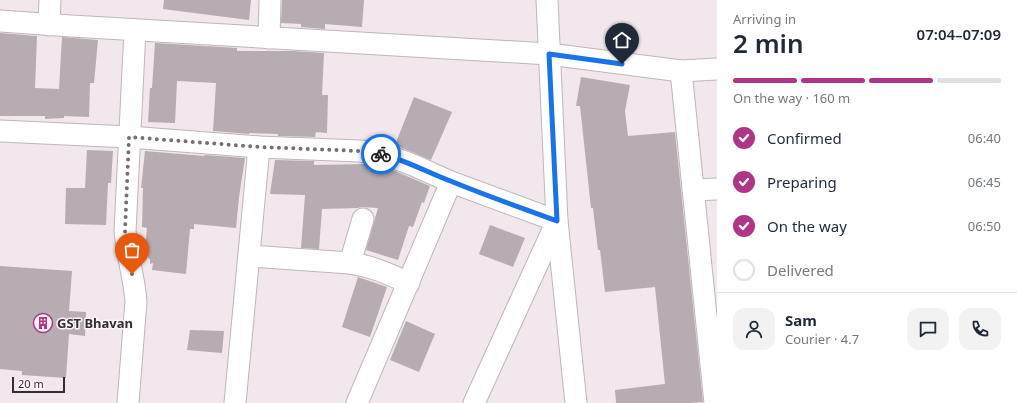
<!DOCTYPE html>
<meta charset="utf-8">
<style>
body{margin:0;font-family:"Noto Sans",sans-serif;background:#f2f2f3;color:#1f2937;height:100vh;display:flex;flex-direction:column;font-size:15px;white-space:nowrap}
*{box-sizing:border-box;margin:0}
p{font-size:13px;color:#747a83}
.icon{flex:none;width:22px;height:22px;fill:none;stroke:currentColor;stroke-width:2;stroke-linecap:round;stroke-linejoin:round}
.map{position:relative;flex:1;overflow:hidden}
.panel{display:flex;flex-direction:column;background:#fff;width:300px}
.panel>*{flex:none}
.scale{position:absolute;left:12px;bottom:10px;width:53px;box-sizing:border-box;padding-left:4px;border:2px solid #322e31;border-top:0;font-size:11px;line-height:14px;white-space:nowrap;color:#322e31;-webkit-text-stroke:3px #fff4fa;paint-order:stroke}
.pin{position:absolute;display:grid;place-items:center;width:34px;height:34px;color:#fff;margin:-41px -17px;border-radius:50% 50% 50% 0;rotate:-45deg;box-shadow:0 0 4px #0007}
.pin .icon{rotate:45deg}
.courier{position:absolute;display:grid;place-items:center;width:40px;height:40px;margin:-20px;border:3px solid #1a73e8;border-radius:50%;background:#fff;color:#222;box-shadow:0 1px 5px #0007}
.overview em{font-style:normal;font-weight:600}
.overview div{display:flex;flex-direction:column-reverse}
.overview{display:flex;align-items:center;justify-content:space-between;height:68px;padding:0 16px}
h1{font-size:26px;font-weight:600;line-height:30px}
.bar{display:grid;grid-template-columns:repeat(4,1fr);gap:6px 4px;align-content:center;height:48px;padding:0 16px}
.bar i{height:5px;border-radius:3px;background:#e0e1e3}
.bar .on{background:#b03586}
.bar p{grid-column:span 4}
.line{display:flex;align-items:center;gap:10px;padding:0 16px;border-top:1px solid #e0e1e3}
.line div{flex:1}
.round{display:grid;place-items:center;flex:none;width:42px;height:42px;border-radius:12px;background:#f2f2f3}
ol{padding:0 16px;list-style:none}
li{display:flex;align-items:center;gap:12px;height:44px}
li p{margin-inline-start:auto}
li .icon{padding:4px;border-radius:50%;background:#b03586;color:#fff;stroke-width:4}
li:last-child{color:#747a83}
li i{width:22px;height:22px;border:2px solid #e0e1e3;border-radius:50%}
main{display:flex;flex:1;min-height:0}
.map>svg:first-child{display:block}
</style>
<main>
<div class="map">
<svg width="717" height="403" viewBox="0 0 717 403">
<rect width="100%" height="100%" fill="#f1e7ec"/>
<g fill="#b6acb1">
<polygon points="164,0 251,0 249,20 163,9"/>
<polygon points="282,0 364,0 362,27 325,24 325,29 301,27 301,24 281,23"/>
<polygon points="0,33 37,36 35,88 59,89 62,37 98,40 94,83 90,83 89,117 64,116 64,118 45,119 45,116 0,116"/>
<polygon points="155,43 237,48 237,51 293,51 324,53 322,95 328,95 327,133 316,132 315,137 278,136 278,134 249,133 249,134 213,131 216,83 177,81 175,123 148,122 150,88 152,88"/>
<polygon points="581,77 630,85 625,111 628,136 675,132 703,402 691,403 616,403 615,390 665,384 655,287 605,292 600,250 598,250 593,208 591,208 580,106 576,106"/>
<polygon points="414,97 452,112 431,160 395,145"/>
<polygon points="87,150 113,151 111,183 108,183 106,225 65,224 66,188 85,188"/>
<polygon points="145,151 204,156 205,155 245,158 239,197 236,228 194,224 194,229 190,229 186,274 152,270 153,263 150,264 150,259 148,258 149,249 145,248 147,228 142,227 143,188 141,188"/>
<polygon points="275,160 314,161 314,165 367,164 373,165 388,168 430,186 424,203 422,202 413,227 409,226 398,260 366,250 378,208 361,207 358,208 322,209 319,249 301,248 305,195 270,194"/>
<polygon points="490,225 525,238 513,267 479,254"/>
<polygon points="0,266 72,271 69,311 86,312 85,336 69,334 66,378 22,375 22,371 0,369"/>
<polygon points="358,277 387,287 370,337 342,327"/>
<polygon points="406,321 435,334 419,372 390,360"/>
<polygon points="190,330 224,331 222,353 187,350"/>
</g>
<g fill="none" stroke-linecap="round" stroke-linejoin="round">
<defs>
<g id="minor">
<polyline points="547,0 557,221 576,403"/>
<polyline points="0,21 71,26 549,54 681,71 717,69"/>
<polyline points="49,25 50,0"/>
<polyline points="269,38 270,0"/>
<polyline points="681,71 715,403"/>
<polyline points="0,131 129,137 259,147 360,151 375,153 392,157 413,165 451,182 557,221 474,403"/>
<polyline points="693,190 717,189"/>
<path d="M249,256L350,263C372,266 389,274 409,283"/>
<polyline points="350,263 363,219"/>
<path d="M128,403L136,301C134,277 127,255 125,231L135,30"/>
<polyline points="235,403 259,147"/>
<polyline points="357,403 451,182"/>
</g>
</defs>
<use href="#minor" stroke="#bfb5bb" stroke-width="23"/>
<use href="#minor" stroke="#fff" stroke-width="21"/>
</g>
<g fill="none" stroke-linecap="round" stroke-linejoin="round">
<polyline stroke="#756f72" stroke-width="4" stroke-dasharray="0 7.2" points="132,274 129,260 125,231 129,137 259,147 360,151 381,154"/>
<path stroke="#1a73e8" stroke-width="5" d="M381,154C406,160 428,173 453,182C487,196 522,208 557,221L549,54L622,64"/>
</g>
<defs>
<symbol id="building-ring" viewBox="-11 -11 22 22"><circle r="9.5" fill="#fff4fa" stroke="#b03586" stroke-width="1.5"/><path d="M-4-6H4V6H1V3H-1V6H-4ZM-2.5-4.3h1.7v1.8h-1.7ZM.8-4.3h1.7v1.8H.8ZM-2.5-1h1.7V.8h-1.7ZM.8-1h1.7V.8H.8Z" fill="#b03586"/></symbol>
</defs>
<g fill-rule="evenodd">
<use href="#building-ring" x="32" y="312" width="22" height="22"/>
</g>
<g text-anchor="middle" stroke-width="3" stroke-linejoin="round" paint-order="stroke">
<g font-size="13" font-weight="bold" fill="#322e31" stroke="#fff4fa" text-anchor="start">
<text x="57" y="328">GST Bhavan</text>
</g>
</g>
</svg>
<div class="scale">20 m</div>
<div class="pin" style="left:132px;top:274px;background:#ea580c"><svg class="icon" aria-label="bag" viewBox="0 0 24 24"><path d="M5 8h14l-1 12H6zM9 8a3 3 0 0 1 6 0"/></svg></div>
<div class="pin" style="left:622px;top:64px;background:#1f2937"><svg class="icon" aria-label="home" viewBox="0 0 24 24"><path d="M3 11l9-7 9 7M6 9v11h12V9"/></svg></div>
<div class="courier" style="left:381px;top:154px"><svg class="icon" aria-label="bike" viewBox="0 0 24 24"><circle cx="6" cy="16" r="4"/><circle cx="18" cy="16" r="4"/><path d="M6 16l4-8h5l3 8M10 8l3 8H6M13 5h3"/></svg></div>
</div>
<section class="panel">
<div class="overview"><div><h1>2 min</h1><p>Arriving in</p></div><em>07:04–07:09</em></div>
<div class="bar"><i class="on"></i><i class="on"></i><i class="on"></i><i></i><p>On the way · 160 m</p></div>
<ol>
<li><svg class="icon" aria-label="check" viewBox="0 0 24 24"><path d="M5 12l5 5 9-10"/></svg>Confirmed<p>06:40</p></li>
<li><svg class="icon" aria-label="check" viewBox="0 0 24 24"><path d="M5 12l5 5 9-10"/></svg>Preparing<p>06:45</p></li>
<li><svg class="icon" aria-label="check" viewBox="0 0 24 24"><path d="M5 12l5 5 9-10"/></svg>On the way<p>06:50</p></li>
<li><i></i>Delivered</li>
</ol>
<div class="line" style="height:72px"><a class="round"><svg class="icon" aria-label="person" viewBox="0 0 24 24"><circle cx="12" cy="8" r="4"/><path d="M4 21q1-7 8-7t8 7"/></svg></a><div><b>Sam</b><p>Courier · 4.7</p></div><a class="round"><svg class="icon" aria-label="chat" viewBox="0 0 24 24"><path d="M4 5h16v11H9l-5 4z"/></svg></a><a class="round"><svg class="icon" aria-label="phone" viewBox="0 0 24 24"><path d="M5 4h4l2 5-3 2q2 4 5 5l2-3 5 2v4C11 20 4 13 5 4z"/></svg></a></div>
</section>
</main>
